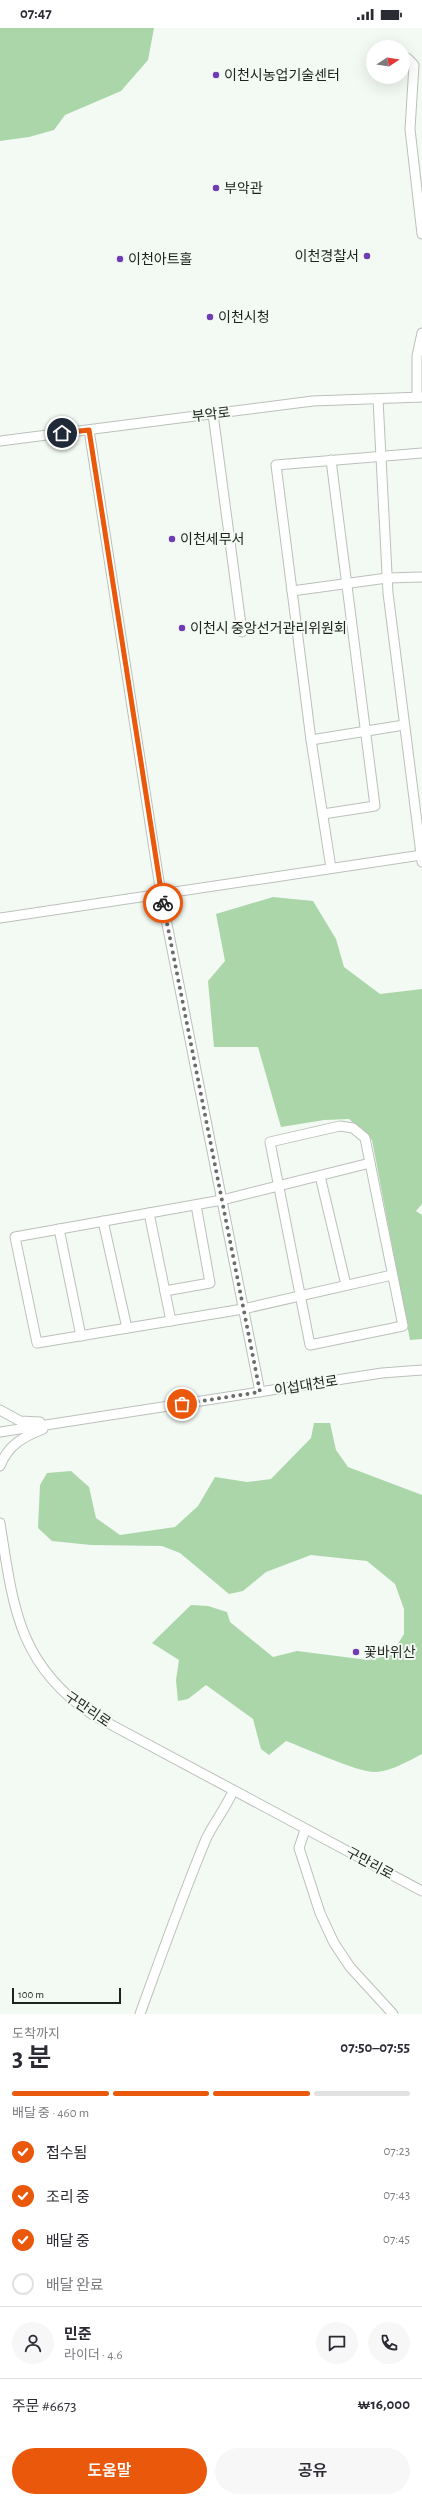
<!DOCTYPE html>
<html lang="ko">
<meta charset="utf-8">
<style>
body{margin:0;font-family:"Alegreya Sans","Noto Sans KR",sans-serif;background:#f7f7f7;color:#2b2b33;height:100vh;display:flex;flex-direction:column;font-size:15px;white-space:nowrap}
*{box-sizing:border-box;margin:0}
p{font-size:13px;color:#7c7c81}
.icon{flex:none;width:22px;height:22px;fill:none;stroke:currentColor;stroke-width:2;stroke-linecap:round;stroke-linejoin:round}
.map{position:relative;height:1986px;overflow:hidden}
.drawer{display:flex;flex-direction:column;background:#fff;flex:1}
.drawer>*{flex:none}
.needle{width:26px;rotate:78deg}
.controls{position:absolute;left:366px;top:12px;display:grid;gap:8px}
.controls a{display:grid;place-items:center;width:44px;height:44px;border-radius:50%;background:#fff;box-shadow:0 4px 16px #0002;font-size:20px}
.scale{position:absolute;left:12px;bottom:10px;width:109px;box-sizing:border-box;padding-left:4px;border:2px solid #1f211f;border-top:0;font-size:11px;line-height:14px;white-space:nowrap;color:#1f211f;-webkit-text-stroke:3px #f3f9f3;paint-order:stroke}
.pin{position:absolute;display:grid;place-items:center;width:34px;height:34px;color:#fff;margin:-17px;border:2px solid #fff;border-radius:50%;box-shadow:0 1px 4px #0007}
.courier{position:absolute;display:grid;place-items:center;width:40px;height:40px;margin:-20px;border:3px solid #ea580c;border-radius:50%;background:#fff;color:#222;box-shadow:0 1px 5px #0007}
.headline em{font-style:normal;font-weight:600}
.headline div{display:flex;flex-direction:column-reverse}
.headline{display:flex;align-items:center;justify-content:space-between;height:68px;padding:0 12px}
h1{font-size:26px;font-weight:600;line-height:30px}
.bar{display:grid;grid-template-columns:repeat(4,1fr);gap:6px 4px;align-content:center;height:48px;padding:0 12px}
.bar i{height:5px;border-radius:3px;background:#e1e1e2}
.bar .on{background:#ea580c}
.bar p{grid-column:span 4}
.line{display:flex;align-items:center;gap:10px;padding:0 12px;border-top:1px solid #e1e1e2}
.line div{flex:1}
.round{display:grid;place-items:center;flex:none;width:42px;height:42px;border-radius:21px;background:#f7f7f7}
ol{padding:0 12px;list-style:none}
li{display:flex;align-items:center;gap:12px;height:44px}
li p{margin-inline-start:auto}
li .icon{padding:4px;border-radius:50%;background:#ea580c;color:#fff;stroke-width:4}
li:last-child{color:#7c7c81}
li i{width:22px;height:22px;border:2px solid #e1e1e2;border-radius:50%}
.cta{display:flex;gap:8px;margin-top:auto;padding:8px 12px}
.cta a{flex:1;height:46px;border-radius:24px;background:#ea580c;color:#fff;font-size:16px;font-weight:600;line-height:46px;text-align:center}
.cta a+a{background:#f7f7f7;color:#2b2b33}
.status{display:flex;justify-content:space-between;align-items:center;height:28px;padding:0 20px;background:#fff;direction:ltr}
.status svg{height:11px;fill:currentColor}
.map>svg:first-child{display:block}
</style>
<div class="status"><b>07:47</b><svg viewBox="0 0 49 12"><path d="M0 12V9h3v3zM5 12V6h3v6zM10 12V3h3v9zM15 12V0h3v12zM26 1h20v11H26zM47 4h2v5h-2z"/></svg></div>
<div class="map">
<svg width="422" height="1986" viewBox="0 0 422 1986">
<rect width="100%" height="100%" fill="#f3f9f3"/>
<g fill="#aad6aa">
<polygon points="0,0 154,0 148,32 121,63 65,87 54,102 29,109 0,113"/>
<polygon points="273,869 313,873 336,911 344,939 380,966 422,961 422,1176 416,1183 422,1187 422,1311 410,1312 372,1112 349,1091 324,1092 281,1099 258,1019 214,1019 208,953 225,933 216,886"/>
<path d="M314,1395H330L336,1422L348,1439L422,1467V1726C408,1733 392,1743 376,1744C359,1745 305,1720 286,1713L269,1727L261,1721L253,1691L206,1657L188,1671L178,1673L176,1652L179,1632L152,1615L191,1577L208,1578L227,1584L230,1594L273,1629L297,1623L368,1632L391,1627L404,1606V1581L395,1556L367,1533L311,1527L266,1544L243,1563L229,1566L180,1525L162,1518L91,1517L52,1513L38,1500L40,1457L47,1445L71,1443L89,1459L96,1490L120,1507L175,1499L198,1478L215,1449L247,1454L271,1451L311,1410Z"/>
</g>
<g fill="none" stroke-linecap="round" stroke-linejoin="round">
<defs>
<g id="minor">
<polyline points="407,30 414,37 410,101 422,206"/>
<polyline points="417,369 417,328 422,305"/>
<polyline points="378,371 388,565 422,834"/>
<polyline points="213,386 242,604"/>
<polyline points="89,402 161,866 260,1364"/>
<polyline points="0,413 313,373 422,369"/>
<polyline points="292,563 387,550 422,549"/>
<polyline points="311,712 404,697"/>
<polyline points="323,786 375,778 331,432"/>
<polyline points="331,840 311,712 276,437 422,425"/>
<polyline points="0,890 422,827"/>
<polygon points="340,1098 353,1100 365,1110 403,1298 310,1317 270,1114"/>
<polyline points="370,1135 222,1172 15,1209 37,1315 243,1281 392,1247"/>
<polyline points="320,1148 346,1257"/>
<polyline points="149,1185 171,1293"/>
<polyline points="103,1193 127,1300"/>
<polyline points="59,1201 81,1308"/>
<polyline points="165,1263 210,1255 196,1177"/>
<polyline points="0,1382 20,1393 40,1394"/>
<polyline points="0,1404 382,1345 422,1342"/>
<path d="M0,1438C8,1417 23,1409 43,1401"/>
<path d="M0,1495C13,1578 18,1637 93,1687L422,1863"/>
<polyline points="305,1802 299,1820 320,1885 334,1915 350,1939 393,1986"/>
<path d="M140,1986C161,1928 182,1869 206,1811C214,1794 226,1780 233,1763"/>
</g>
</defs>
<use href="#minor" stroke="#bbc0bb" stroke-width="11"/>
<use href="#minor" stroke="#fff" stroke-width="9"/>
</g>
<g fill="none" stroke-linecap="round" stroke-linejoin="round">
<polyline stroke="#696d69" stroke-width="4" stroke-dasharray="0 7.2" points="163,875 260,1364 182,1376"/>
<polyline stroke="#ea580c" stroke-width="5" points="62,405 89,402 163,875"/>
</g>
<g fill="#703cb3" stroke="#f3f9f3" stroke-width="1.5">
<circle cx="216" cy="47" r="4"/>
<circle cx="216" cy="160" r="4"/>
<circle cx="367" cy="228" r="4"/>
<circle cx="120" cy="231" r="4"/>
<circle cx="210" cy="289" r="4"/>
<circle cx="172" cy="511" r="4"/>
<circle cx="182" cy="600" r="4"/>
<circle cx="356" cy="1624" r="4"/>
</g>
<g text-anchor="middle" stroke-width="4" stroke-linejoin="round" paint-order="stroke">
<g font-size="14" fill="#1f211f" stroke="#f3f9f3" text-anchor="start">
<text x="224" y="52">이천시농업기술센터</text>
<text x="224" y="165">부악관</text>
<text x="359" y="233" text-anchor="end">이천경찰서</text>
<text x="128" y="236">이천아트홀</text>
<text x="218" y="294">이천시청</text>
<text x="180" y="516">이천세무서</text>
<text x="190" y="605">이천시 중앙선거관리위원회</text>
<text x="364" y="1629">꽃바위산</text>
</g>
<g font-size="14" fill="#1f211f" stroke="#f3f9f3">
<text transform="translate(211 386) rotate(-7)" y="5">부악로</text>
<text transform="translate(306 1357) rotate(-9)" y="5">이섭대천로</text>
<text transform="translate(88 1681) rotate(34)" y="5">구만리로</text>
<text transform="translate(370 1835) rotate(28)" y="5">구만리로</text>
</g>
</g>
</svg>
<div class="controls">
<a><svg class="needle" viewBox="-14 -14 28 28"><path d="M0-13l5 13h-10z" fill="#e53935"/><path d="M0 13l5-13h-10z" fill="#7c7c81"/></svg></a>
</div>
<div class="scale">100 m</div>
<div class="pin" style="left:182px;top:1376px;background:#ea580c"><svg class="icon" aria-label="bag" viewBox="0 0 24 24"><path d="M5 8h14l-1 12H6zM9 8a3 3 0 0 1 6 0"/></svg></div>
<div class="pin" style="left:62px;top:405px;background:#1f2937"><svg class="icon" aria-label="home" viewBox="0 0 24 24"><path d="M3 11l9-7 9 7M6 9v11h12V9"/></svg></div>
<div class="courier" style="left:163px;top:875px"><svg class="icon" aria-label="bike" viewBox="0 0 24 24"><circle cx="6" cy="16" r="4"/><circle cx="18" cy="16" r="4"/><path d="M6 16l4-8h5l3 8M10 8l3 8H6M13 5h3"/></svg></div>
</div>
<section class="drawer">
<div class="headline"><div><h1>3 분</h1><p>도착까지</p></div><em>07:50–07:55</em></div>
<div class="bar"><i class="on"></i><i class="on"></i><i class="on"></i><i></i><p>배달 중 · 460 m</p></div>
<ol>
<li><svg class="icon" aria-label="check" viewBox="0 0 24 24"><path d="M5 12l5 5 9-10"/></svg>접수됨<p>07:23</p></li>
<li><svg class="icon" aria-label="check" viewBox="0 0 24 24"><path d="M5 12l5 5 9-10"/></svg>조리 중<p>07:43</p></li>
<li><svg class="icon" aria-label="check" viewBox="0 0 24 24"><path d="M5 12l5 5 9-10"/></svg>배달 중<p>07:45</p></li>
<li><i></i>배달 완료</li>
</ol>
<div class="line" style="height:72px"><a class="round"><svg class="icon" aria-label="person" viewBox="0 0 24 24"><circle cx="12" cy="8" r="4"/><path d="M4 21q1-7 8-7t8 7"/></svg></a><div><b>민준</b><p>라이더 · 4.6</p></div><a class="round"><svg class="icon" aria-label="chat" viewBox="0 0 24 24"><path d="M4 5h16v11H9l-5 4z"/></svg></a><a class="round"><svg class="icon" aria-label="phone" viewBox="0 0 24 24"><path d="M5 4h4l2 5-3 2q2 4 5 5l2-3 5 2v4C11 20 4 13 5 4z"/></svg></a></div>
<div class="line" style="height:52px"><div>주문 #6673</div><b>₩16,000</b></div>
<div class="cta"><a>도움말</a><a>공유</a></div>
</section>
